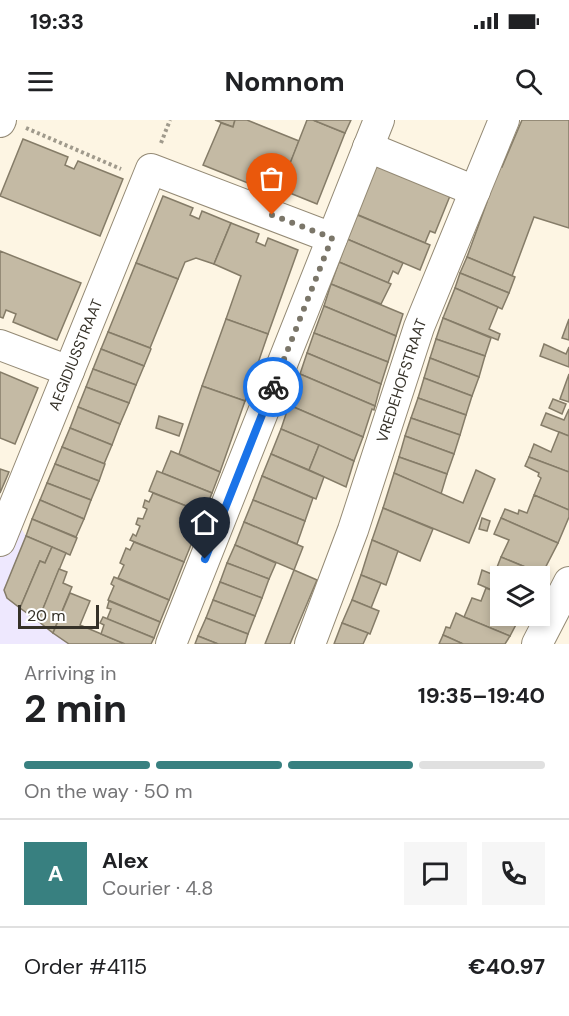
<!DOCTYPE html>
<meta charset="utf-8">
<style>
body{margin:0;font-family:"DM Sans",sans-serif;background:#f6f6f6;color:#202124;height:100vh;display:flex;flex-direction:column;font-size:22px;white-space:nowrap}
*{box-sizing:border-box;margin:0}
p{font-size:20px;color:#757577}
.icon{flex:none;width:33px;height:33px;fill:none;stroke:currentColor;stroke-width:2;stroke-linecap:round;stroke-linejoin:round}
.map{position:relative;height:524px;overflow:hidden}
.panel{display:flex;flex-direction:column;background:#fff;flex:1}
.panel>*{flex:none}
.controls{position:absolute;left:490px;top:446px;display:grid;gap:12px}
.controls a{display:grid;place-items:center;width:60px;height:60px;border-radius:0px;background:#fff;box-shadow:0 3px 9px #0003;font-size:30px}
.scale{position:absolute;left:18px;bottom:15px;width:81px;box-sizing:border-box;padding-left:6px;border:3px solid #353128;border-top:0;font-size:16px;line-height:21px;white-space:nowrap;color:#353128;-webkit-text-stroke:4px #fff;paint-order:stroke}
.pin{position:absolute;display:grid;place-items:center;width:51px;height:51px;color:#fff;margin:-62px -26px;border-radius:50% 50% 50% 0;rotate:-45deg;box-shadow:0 0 6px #0007}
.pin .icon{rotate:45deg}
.courier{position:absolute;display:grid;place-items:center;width:60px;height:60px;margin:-30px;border:4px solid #1a73e8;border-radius:50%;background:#fff;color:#222;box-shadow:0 2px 8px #0007}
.headline em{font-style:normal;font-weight:700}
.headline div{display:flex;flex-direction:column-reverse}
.headline{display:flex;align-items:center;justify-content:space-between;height:102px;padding:0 24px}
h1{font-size:39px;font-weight:700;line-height:45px}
.bar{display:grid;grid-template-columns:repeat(4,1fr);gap:9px 6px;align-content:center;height:72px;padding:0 24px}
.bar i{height:8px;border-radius:4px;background:#e0e0e0}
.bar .on{background:#388080}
.bar p{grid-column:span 4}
.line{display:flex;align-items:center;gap:15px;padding:0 24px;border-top:2px solid #e0e0e0}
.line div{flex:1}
.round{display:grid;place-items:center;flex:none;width:63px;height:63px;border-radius:0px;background:#f6f6f6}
.status{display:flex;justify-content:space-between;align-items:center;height:42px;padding:0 30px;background:#fff;direction:ltr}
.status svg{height:16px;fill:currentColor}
header{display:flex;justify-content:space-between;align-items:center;height:78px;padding:0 24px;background:#fff;font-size:27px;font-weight:700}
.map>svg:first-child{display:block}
</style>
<div class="status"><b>19:33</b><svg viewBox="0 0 49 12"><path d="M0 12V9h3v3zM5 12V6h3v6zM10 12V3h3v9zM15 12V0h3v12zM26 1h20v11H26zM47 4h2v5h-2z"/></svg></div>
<header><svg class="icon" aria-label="menu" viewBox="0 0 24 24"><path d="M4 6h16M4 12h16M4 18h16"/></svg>Nomnom<svg class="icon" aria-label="search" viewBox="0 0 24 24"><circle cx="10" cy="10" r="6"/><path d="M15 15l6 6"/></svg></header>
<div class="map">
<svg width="569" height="524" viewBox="0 0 569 524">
<rect width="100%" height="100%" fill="#fdf5e3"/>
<polygon fill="#eee8fe" points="0,376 26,416 66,433 59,449 67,452 63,463 72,467 70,473 90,481 80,505 125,524 0,524"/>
<g fill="#c4baa4" stroke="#857c68" stroke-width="1.5">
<polygon points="215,0 235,0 233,7"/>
<polygon points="235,0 247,0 299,21 278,75 203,45 221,3 233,7"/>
<polygon points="307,0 313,0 345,13 317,84 280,69"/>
<polygon points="313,0 351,0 345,13"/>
<polygon points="522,0 569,0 569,108 534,97 512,156 467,137 487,82 482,80 497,45 502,47"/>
<polygon points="23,19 68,37 65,45 74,49 78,41 123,59 100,116 0,76"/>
<polygon points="375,45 450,76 435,113 430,111 425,123 356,94"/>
<polygon points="163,76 193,88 190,95 199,99 202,91 231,103 214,144 196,138 185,142 178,159 136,143"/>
<polygon points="355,94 430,125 420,150 347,119"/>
<polygon points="231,103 259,114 256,122 265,126 268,118 298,130 268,214 226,199 241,156 214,144"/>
<polygon points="347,119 403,143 398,154 393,151 388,163 339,142"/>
<polygon points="0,131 81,163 57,220 13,202 16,194 6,190 3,198 0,197"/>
<polygon points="467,137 515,157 509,173 460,153"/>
<polygon points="339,142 391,164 381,184 331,164"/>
<polygon points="136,143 178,159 150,228 108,212"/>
<polygon points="460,153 509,173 502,189 455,168"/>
<polygon points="331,164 403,194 396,216 324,186"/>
<polygon points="455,168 498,187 489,209 500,214 498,220 443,198"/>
<polygon points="324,186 396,216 388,242 314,213"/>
<polygon points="443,198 491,218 485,236 436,219"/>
<polygon points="226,199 268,214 245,281 202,266"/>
<polygon points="569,199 569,220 562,218"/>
<polygon points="108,212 150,228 151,229 144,246 101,229"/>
<polygon points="314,213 388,242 381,264 307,233"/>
<polygon points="436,219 485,236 479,257 430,238"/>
<polygon points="544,224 566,234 569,227 569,247 540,236"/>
<polygon points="101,229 144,246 136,265 93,249"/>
<polygon points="307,233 381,264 375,286 300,254"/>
<polygon points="430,238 479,257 472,276 424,258"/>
<polygon points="93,249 136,265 129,283 86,267"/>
<polygon points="0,252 38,268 15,324 0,318"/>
<polygon points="300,254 375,286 374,290 372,289 363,317 289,285"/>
<polygon points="569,254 569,282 560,279"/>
<polygon points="424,258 472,276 466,295 418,278"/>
<polygon points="202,266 245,281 220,352 179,334"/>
<polygon points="86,267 129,283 120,304 78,287"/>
<polygon points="418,278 466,295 460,315 411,298"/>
<polygon points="553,279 566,284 562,294 549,288"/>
<polygon points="289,285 363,317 354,341 281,309"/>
<polygon points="78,287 120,304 112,325 70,308"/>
<polygon points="569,289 569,316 541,305 546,293 564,300"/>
<polygon points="159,296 183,304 179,316 156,308"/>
<polygon points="411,298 460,315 454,334 405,316"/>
<polygon points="70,308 112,325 104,344 62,327"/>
<polygon points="281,309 319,325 309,350 271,334"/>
<polygon points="559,312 569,316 569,352 529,337 534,324 551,332"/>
<polygon points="405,316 454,334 447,354 399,337"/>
<polygon points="319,325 354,341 346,367 309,350"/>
<polygon points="62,327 105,344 99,361 55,344"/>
<polygon points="171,331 220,352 212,373 162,353"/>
<polygon points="271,334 324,357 316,379 262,356"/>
<polygon points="399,337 447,354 441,374 394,353"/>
<polygon points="529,337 569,352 569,390 534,375 541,358 538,356 539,353 525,346"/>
<polygon points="55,344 99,361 91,380 47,363"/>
<polygon points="0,349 9,352 0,373"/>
<polygon points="476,350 495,359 469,423 383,388 394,353 463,383"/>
<polygon points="157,351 212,373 204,393 149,371"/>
<polygon points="262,356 313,378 305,401 253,380"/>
<polygon points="47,363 91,380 84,399 40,380"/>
<polygon points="153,373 204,393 184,442 130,420 133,414 136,416 140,406 136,404 138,398 143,399 147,389 143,387 145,380 149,382"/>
<polygon points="534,375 569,390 569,397 558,423 501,398 505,389 518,394 519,390 527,393"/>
<polygon points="40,380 84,399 76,417 32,399"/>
<polygon points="253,380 305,401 297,424 244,402"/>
<polygon points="383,388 433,409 420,441 372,420"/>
<polygon points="482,398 490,401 487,411 479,409"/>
<polygon points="501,398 558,423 542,454 501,437 509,420 494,414"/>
<polygon points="32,399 77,418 70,435 26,416"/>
<polygon points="244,402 303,427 294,450 235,425"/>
<polygon points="26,416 52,427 45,443 40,441 20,488 7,478 4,470"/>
<polygon points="372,420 398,431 386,465 361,455"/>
<polygon points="134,422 184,442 169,480 118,458 124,445 120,443 126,428 130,430"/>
<polygon points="235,425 276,443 269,459 227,443"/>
<polygon points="52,427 66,433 38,501 20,488 40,441 45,443"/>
<polygon points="501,437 542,454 540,458 540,456 501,456 501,474 478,464 482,450 494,455"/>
<polygon points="227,443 269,459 262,478 220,462"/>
<polygon points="59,449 67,452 63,463 72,467 53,513 38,501"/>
<polygon points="294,450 317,460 290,524 265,524"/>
<polygon points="361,455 381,463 371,488 352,480"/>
<polygon points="114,457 169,480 160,502 108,480 114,466 111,464"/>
<polygon points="220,462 262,478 255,496 213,480"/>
<polygon points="486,468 501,474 501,495 521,495 510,516 464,497 472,478 481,481"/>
<polygon points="70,473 90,481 80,505 125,524 69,524 53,513"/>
<polygon points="213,480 255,496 248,514 206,498"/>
<polygon points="352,480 379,491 370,514 342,503"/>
<polygon points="109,481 160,502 154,518 107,499 111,489 107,488"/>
<polygon points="456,493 464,497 510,516 505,524 463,524 443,515 446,507 450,508"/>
<polygon points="103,497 154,518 151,524 125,524 101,514 104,505 100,503"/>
<polygon points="206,498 248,514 245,524 218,524 198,516"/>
<polygon points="342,503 368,513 363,524 334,524"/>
<polygon points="443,515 450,518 463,524 439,524"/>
<polygon points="198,516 218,524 195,524"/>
</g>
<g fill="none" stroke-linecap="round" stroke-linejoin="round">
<defs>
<g id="minor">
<polyline points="0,2 1,0"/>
<polyline points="368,27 475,71"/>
<polyline points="0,225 69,251"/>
<path id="s1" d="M0,421L151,49L332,118"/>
<polyline points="171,524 379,0"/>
<path id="s2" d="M310,524L353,410L419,207L504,0"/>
<polyline points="537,524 569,462"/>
</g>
</defs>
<use href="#minor" stroke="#948a75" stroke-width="32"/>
<g stroke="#a09a8c" stroke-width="4" stroke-dasharray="3 3" stroke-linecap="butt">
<polyline points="26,8 121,49"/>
<polyline points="161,23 170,0"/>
</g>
<use href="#minor" stroke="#fff" stroke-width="30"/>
</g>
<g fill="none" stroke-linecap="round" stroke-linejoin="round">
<polyline stroke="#7b7669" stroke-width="6" stroke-dasharray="0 10.8" points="272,95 332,118 273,267"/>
<polyline stroke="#1a73e8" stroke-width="8" points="205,439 273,267"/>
</g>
<g text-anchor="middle" stroke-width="4.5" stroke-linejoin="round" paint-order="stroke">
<g font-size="15" fill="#353128" stroke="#fff">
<text dy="5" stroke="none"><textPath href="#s1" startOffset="201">AEGIDIUSSTRAAT</textPath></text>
<text dy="5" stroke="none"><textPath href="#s2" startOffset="279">VREDEHOFSTRAAT</textPath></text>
</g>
</g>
</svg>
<div class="controls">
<a><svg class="icon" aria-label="layers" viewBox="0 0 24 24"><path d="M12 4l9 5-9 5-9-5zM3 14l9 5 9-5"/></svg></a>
</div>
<div class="scale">20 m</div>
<div class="pin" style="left:272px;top:95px;background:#ea580c"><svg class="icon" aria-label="bag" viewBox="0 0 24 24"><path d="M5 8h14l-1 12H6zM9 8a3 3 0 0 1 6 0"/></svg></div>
<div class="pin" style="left:205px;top:439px;background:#1f2937"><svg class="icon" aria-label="home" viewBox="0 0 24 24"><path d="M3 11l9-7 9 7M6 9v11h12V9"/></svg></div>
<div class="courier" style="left:273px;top:267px"><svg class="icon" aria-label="bike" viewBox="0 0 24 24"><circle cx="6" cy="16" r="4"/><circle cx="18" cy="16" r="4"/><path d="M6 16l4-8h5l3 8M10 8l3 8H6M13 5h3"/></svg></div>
</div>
<section class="panel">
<div class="headline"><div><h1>2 min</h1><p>Arriving in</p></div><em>19:35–19:40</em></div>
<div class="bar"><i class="on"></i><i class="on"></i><i class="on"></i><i></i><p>On the way · 50 m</p></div>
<div class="line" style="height:108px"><b class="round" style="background:#388080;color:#fff">A</b><div><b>Alex</b><p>Courier · 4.8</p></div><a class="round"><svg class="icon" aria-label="chat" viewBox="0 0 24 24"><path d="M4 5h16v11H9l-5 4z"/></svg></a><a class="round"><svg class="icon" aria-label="phone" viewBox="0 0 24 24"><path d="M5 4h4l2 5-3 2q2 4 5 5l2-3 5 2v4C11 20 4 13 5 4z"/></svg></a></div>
<div class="line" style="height:78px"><div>Order #4115</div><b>€40.97</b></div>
</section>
